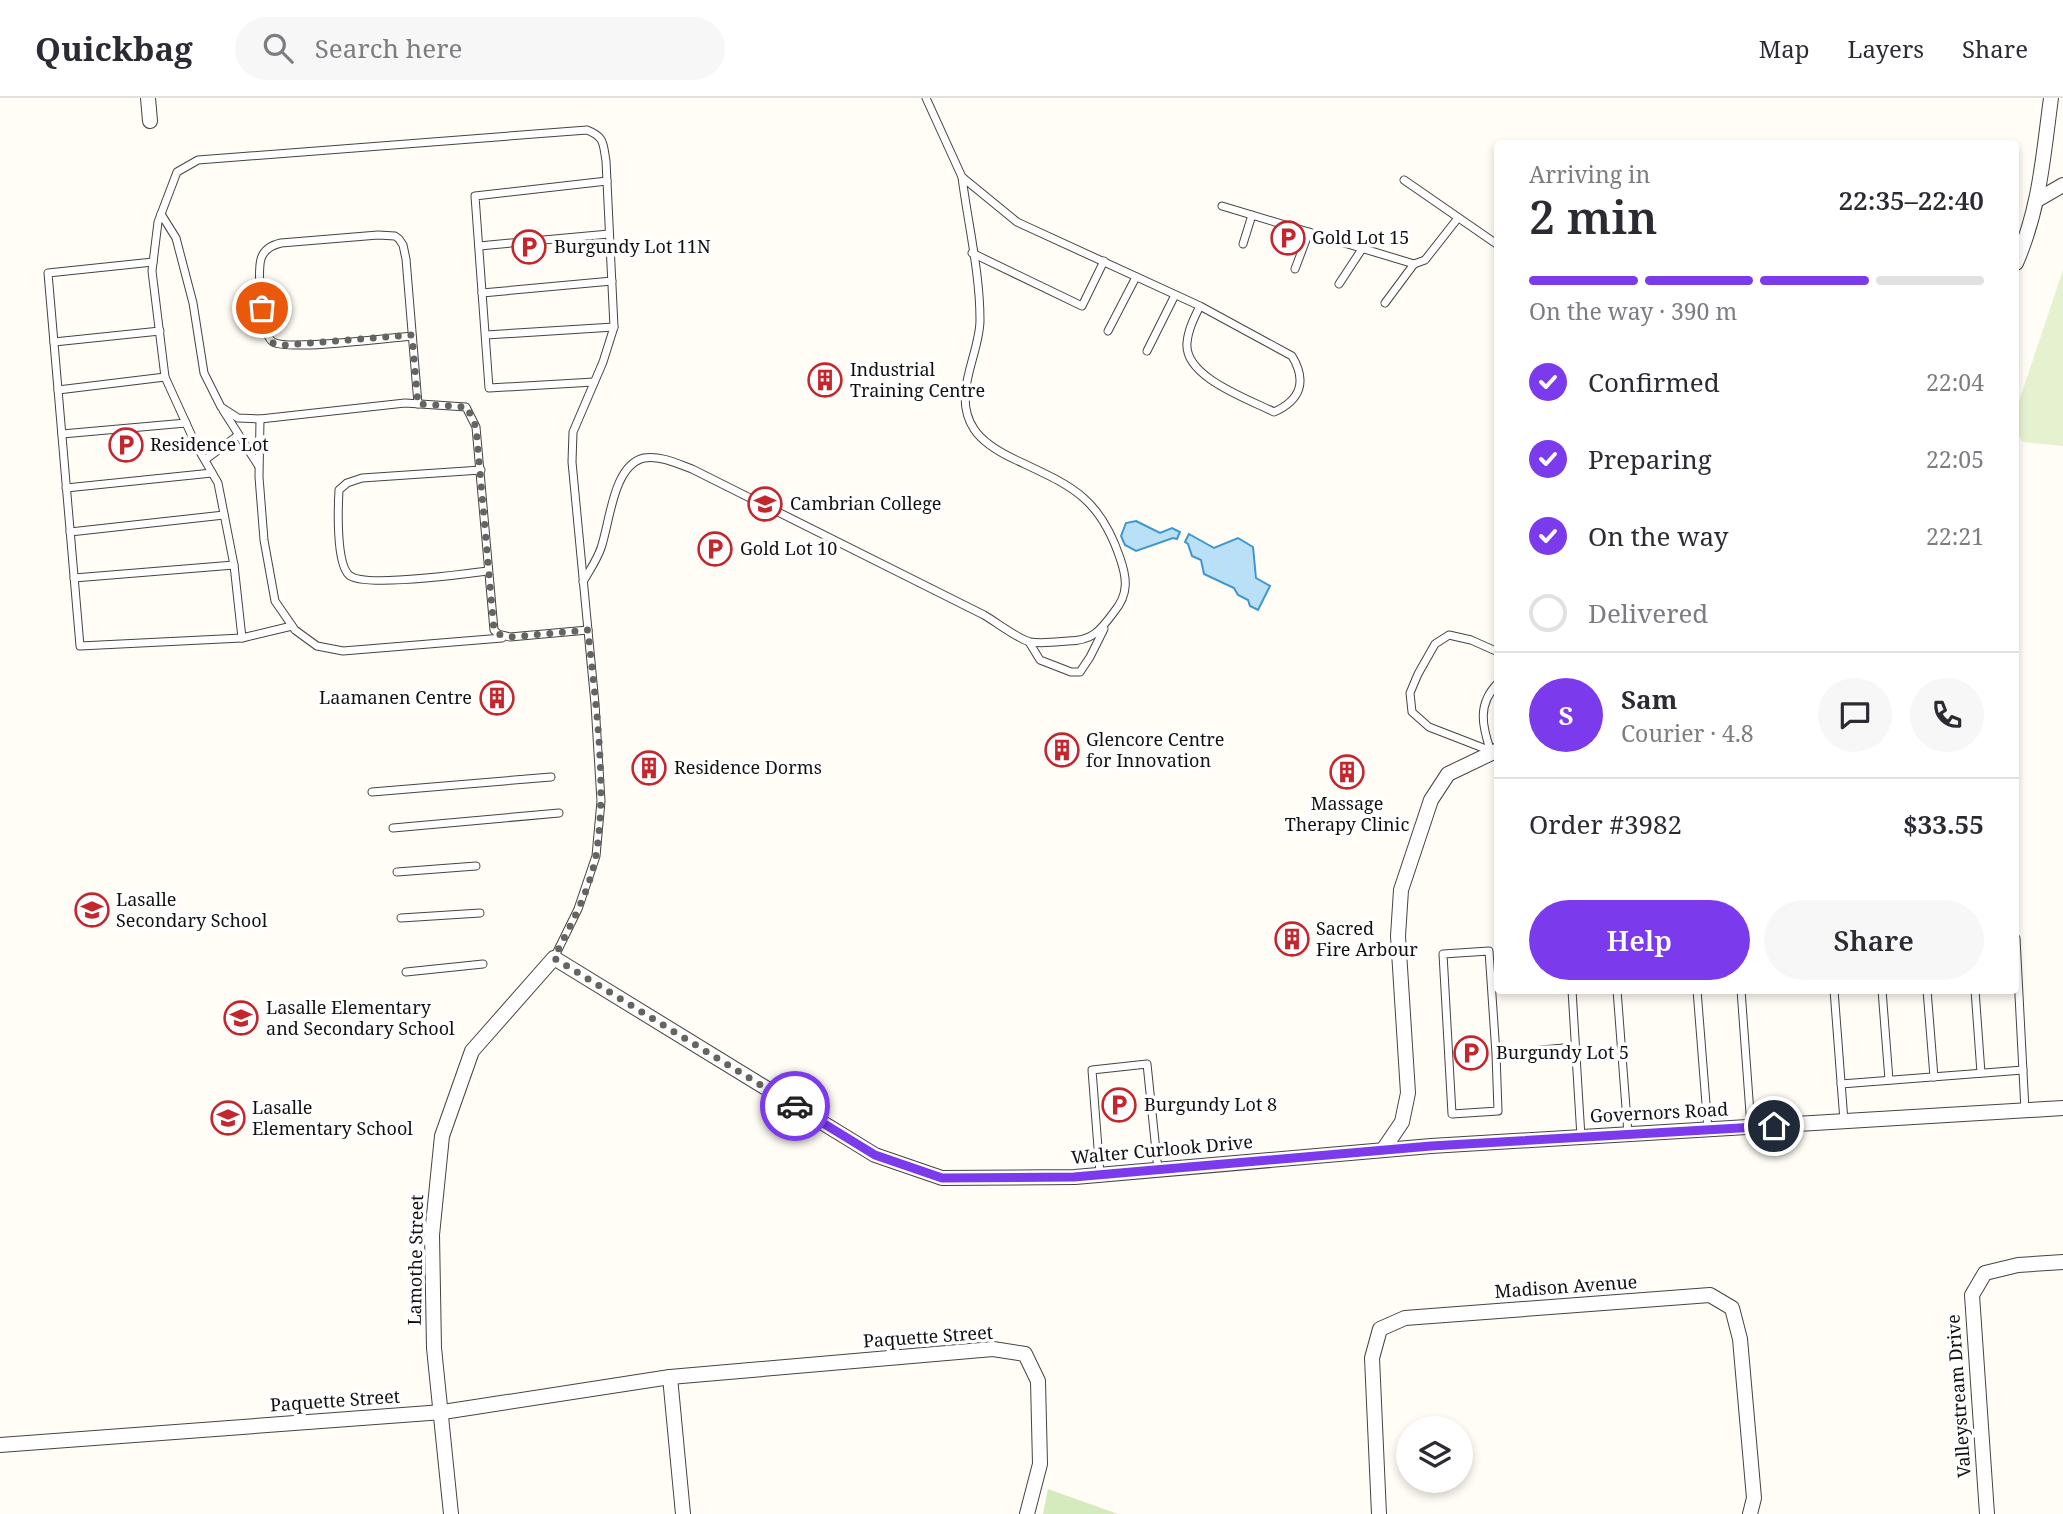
<!DOCTYPE html>
<meta charset="utf-8">
<style>
body{margin:0;font-family:"Noto Serif",serif;background:#f7f7f7;color:#2b2b33;height:100vh;display:flex;flex-direction:column;font-size:26px;white-space:nowrap}
*{box-sizing:border-box;margin:0}
p{font-size:23px;color:#7c7c81}
.icon{flex:none;width:38px;height:38px;fill:none;stroke:currentColor;stroke-width:2;stroke-linecap:round;stroke-linejoin:round}
.map{position:relative;flex:1;overflow:hidden}
.drawer{position:absolute;left:1494px;top:42px;width:525px;height:854px;display:flex;flex-direction:column;background:#fff;border-radius:7px;box-shadow:0 4px 10px #0003}
.drawer>*{flex:none}
.tools{position:absolute;left:1396px;top:1318px;display:grid;gap:14px}
.tools a{display:grid;place-items:center;width:77px;height:77px;border-radius:50%;background:#fff;box-shadow:0 4px 10px #0003;font-size:35px}
.pin{position:absolute;display:grid;place-items:center;width:60px;height:60px;color:#fff;margin:-30px;border:4px solid #fff;border-radius:50%;box-shadow:0 2px 7px #0007}
.courier{position:absolute;display:grid;place-items:center;width:70px;height:70px;margin:-35px;border:5px solid #7c3aed;border-radius:50%;background:#fff;color:#222;box-shadow:0 2px 9px #0007}
.summary em{font-style:normal;font-weight:600}
.summary div{display:flex;flex-direction:column-reverse}
.summary{display:flex;align-items:center;justify-content:space-between;height:119px;padding:0 35px}
h1{font-size:46px;font-weight:600;line-height:52px}
.bar{display:grid;grid-template-columns:repeat(4,1fr);gap:10px 7px;align-content:center;height:84px;padding:0 35px}
.bar i{height:9px;border-radius:5px;background:#e1e1e2}
.bar .active{background:#7c3aed}
.bar p{grid-column:span 4}
.line{display:flex;align-items:center;gap:18px;padding:0 35px;border-top:2px solid #e1e1e2}
.line div{flex:1}
.round{display:grid;place-items:center;flex:none;width:74px;height:74px;border-radius:37px;background:#f7f7f7}
ol{padding:0 35px;list-style:none}
li{display:flex;align-items:center;gap:21px;height:77px}
li p{margin-inline-start:auto}
li .icon{padding:7px;border-radius:50%;background:#7c3aed;color:#fff;stroke-width:4}
li:last-child{color:#7c7c81}
li i{width:38px;height:38px;border:4px solid #e1e1e2;border-radius:50%}
.action{display:flex;gap:14px;margin-top:auto;padding:14px 35px}
.action a{flex:1;height:80px;border-radius:42px;background:#7c3aed;color:#fff;font-size:28px;font-weight:600;line-height:80px;text-align:center}
.action a+a{background:#f7f7f7;color:#2b2b33}
header{display:flex;align-items:center;gap:42px;box-sizing:border-box;height:98px;padding:0 35px;background:#fff;border-bottom:2px solid #e1e1e2}
header strong{font-size:33px}
nav{display:flex;gap:38px;margin-inline-start:auto;font-size:24px}
.search{width:490px;height:63px;background:#f7f7f7;display:flex;align-items:center;gap:18px;box-sizing:border-box;padding:0 24px;border-radius:38px;color:#7c7c81;font-size:26px}
.map>svg:first-child{display:block}
</style>
<header>
<strong>Quickbag</strong>
<div class="search"><svg class="icon" aria-label="search" viewBox="0 0 24 24"><circle cx="10" cy="10" r="6"/><path d="M15 15l6 6"/></svg>Search here</div>
<nav><a>Map</a><a>Layers</a><a>Share</a></nav>
</header>
<div class="map">
<svg width="2063" height="1416" viewBox="0 0 2063 1416">
<rect width="100%" height="100%" fill="#fffdf5"/>
<polygon fill="#d5ebbd" points="1048,1391 1118,1416 1043,1416"/>
<polygon fill="#e6f2cf" points="2063,172 2063,348 2023,344 2016,334 2016,312"/>
<g fill="#b9e0f7" stroke="#3f96cf" stroke-width="2">
<polygon points="1136,423 1160,435 1172,430 1180,434 1177,441 1173,440 1136,453 1125,447 1121,438 1126,425"/>
<polygon points="1189,436 1214,450 1238,440 1253,449 1256,480 1270,488 1258,512 1250,508 1248,502 1238,497 1234,490 1204,476 1201,462 1192,458 1188,446 1185,444"/>
</g>
<g fill="none" stroke-linecap="round" stroke-linejoin="round">
<defs>
<g id="service">
<path d="M926,0L962,79L1017,124L1200,208L1292,258C1307,283 1301,302 1274,314C1248,301 1184,279 1187,245C1188,232 1194,220 1200,208"/>
<polyline points="1404,82 1498,147"/>
<polyline points="1222,108 1414,166 1425,162 1458,120"/>
<polyline points="161,116 176,140 193,205 204,275 221,309 238,320 260,321 405,305 466,309 476,329 494,532 498,536 510,539 588,532"/>
<polyline points="1243,146 1252,117"/>
<polyline points="479,148 609,136"/>
<polyline points="972,155 1082,208 1104,163"/>
<polyline points="153,164 48,175 80,548 242,540 292,528"/>
<polyline points="1295,171 1309,134"/>
<polyline points="1339,186 1362,151"/>
<polyline points="482,195 612,183"/>
<polyline points="1385,205 1414,166"/>
<polyline points="1108,233 1136,179"/>
<polyline points="486,237 614,229"/>
<path d="M412,238C389,240 288,253 273,244C261,238 257,174 261,161C264,151 272,147 281,145L378,137L395,138L399,141L403,147L406,161L418,306"/>
<polyline points="54,244 160,233"/>
<polyline points="1147,253 1175,197"/>
<polyline points="594,284 489,290 475,98 607,83"/>
<polyline points="58,292 165,279"/>
<polyline points="223,312 258,367"/>
<polyline points="260,321 259,379 264,442 275,503 295,532 317,548 343,553 502,540"/>
<polyline points="62,336 186,325"/>
<polyline points="205,362 237,338"/>
<path d="M481,372L362,380L347,385L339,392C338,410 336,465 349,477C362,490 465,476 488,473"/>
<polyline points="66,390 212,375"/>
<polyline points="70,434 224,417"/>
<polyline points="74,480 234,467"/>
<path d="M583,484C589,473 597,462 601,450C610,424 613,367 644,360C660,357 678,366 692,371L984,517C996,524 1018,541 1030,544C1042,546 1056,544 1068,543C1092,543 1100,533 1114,514C1129,496 1127,480 1120,460C1099,398 1071,388 1016,362C1001,355 983,345 974,331C951,296 980,257 980,222C980,175 968,126 962,79"/>
<path d="M242,540L234,467L218,385L196,347L165,279L152,173L158,124L177,74L198,62L587,32C605,39 603,46 606,63L614,229L603,264L573,334L572,364L595,606L601,703L596,758L578,811L554,860"/>
<polyline points="1029,544 1040,562 1071,574 1080,574 1090,559 1104,531"/>
<polyline points="1491,653 1429,629 1412,614 1410,595 1418,576 1435,546 1449,537 1471,542 1498,554"/>
<path d="M1491,654C1482,628 1477,606 1498,585"/>
<polyline points="372,694 551,679"/>
<polyline points="393,730 559,715"/>
<polyline points="397,774 476,768"/>
<polyline points="401,820 480,815"/>
<polyline points="2016,840 2025,1012"/>
<polyline points="406,874 483,866"/>
<polyline points="1572,892 1581,1039"/>
<polyline points="1617,892 1628,1036"/>
<polyline points="1697,892 1708,1031"/>
<polyline points="1741,892 1751,1029"/>
<polyline points="1834,892 1844,1023"/>
<polyline points="1882,892 1889,982"/>
<polyline points="1927,892 1934,979"/>
<polyline points="1975,892 1981,975"/>
<polyline points="1496,956 1489,853 1443,856 1452,1016 1498,1013 1496,956 1575,949"/>
<polyline points="1841,986 2023,972"/>
<polyline points="1100,1076 1092,972 1147,966 1158,1072"/>
</g>
<g id="minor">
<polyline points="148,0 150,23"/>
<polyline points="2037,102 2063,87"/>
<path d="M2016,165C2040,110 2043,59 2051,0"/>
<polyline points="1383,1052 1402,1024 1408,995 1398,838 1401,792 1431,702 1448,676 1498,652"/>
<polyline points="670,1279 683,1416"/>
<polyline points="0,1347 443,1314 670,1279 993,1251 1025,1256 1038,1283 1040,1366 1027,1416"/>
<polyline points="451,1416 434,1250 432,1137 442,1038 472,953 554,860 875,1057 942,1080 1075,1079 1431,1048 2063,1010"/>
<polyline points="1379,1416 1372,1260 1380,1231 1405,1220 1710,1197 1732,1210 1740,1241 1754,1400 1750,1416"/>
<polyline points="1987,1416 1972,1197 1985,1175 2018,1167 2063,1164"/>
</g>
</defs>
<use href="#service" stroke="#444" stroke-width="9"/>
<use href="#minor" stroke="#444" stroke-width="16"/>
<use href="#service" stroke="#fff" stroke-width="7"/>
<use href="#minor" stroke="#fff" stroke-width="14"/>
</g>
<g fill="none" stroke-linecap="round" stroke-linejoin="round">
<path stroke="#646461" stroke-width="7" stroke-dasharray="0 12.6" d="M262,210L268,240L274,246L285,247L412,237L418,306L467,309L476,329L494,532L498,536L510,539L588,532C595,603 608,687 596,757C590,793 570,828 554,860L795,1008"/>
<polyline stroke="#7c3aed" stroke-width="9" points="795,1008 875,1057 942,1080 1074,1079 1431,1048 1774,1028"/>
</g>
<defs>
<symbol id="parking-ring" viewBox="-11 -11 22 22"><circle r="9.5" fill="#fff" stroke="#c4262e" stroke-width="1.5"/><path d="M-3.5-5.5H1a3.5 3.5 0 0 1 0 7H-1V5.5H-3.5ZM-1-3.4V-.6H.8a1.4 1.4 0 0 0 0-2.8Z" fill="#c4262e"/></symbol>
<symbol id="building-ring" viewBox="-11 -11 22 22"><circle r="9.5" fill="#fff" stroke="#c4262e" stroke-width="1.5"/><path d="M-4-6H4V6H1V3H-1V6H-4ZM-2.5-4.3h1.7v1.8h-1.7ZM.8-4.3h1.7v1.8H.8ZM-2.5-1h1.7V.8h-1.7ZM.8-1h1.7V.8H.8Z" fill="#c4262e"/></symbol>
<symbol id="university-ring" viewBox="-11 -11 22 22"><circle r="9.5" fill="#fff" stroke="#c4262e" stroke-width="1.5"/><path d="M0-5L7-2L0 1L-7-2ZM-4 1L0 2.5L4 1V4Q0 6-4 4Z" fill="#c4262e"/></symbol>
<symbol id="school-ring" viewBox="-11 -11 22 22"><circle r="9.5" fill="#fff" stroke="#c4262e" stroke-width="1.5"/><path d="M0-5L7-2L0 1L-7-2ZM-4 1L0 2.5L4 1V4Q0 6-4 4Z" fill="#c4262e"/></symbol>
</defs>
<g fill-rule="evenodd">
<use href="#parking-ring" x="1269" y="121" width="38" height="38"/>
<use href="#parking-ring" x="510" y="130" width="38" height="38"/>
<use href="#building-ring" x="806" y="263" width="38" height="38"/>
<use href="#parking-ring" x="107" y="328" width="38" height="38"/>
<use href="#university-ring" x="746" y="387" width="38" height="38"/>
<use href="#parking-ring" x="696" y="432" width="38" height="38"/>
<use href="#building-ring" x="478" y="581" width="38" height="38"/>
<use href="#building-ring" x="1043" y="633" width="38" height="38"/>
<use href="#building-ring" x="630" y="651" width="38" height="38"/>
<use href="#building-ring" x="1328" y="655" width="38" height="38"/>
<use href="#school-ring" x="73" y="793" width="38" height="38"/>
<use href="#building-ring" x="1273" y="822" width="38" height="38"/>
<use href="#school-ring" x="222" y="901" width="38" height="38"/>
<use href="#parking-ring" x="1452" y="936" width="38" height="38"/>
<use href="#parking-ring" x="1100" y="988" width="38" height="38"/>
<use href="#school-ring" x="209" y="1001" width="38" height="38"/>
</g>
<g text-anchor="middle" stroke-width="7" stroke-linejoin="round" paint-order="stroke">
<g font-size="18" fill="#111" stroke="#fff" text-anchor="start">
<text x="1312" y="146">Gold Lot 15</text>
<text x="554" y="155">Burgundy Lot 11N</text>
<text x="850" y="278">Industrial<tspan x="850" dy="21">Training Centre</tspan></text>
<text x="150" y="353">Residence Lot</text>
<text x="790" y="412">Cambrian College</text>
<text x="740" y="457">Gold Lot 10</text>
<text x="472" y="606" text-anchor="end">Laamanen Centre</text>
<text x="1086" y="648">Glencore Centre<tspan x="1086" dy="21">for Innovation</tspan></text>
<text x="674" y="676">Residence Dorms</text>
<text x="1347" y="712" text-anchor="middle">Massage<tspan x="1347" dy="21">Therapy Clinic</tspan></text>
<text x="116" y="808">Lasalle<tspan x="116" dy="21">Secondary School</tspan></text>
<text x="1316" y="837">Sacred<tspan x="1316" dy="21">Fire Arbour</tspan></text>
<text x="266" y="916">Lasalle Elementary<tspan x="266" dy="21">and Secondary School</tspan></text>
<text x="1496" y="961">Burgundy Lot 5</text>
<text x="1144" y="1013">Burgundy Lot 8</text>
<text x="252" y="1016">Lasalle<tspan x="252" dy="21">Elementary School</tspan></text>
</g>
<g font-size="18" fill="#111" stroke="#fff">
<text transform="translate(1659 1015) rotate(-3)" y="6">Governors Road</text>
<text transform="translate(1162 1052) rotate(-5)" y="6">Walter Curlook Drive</text>
<text transform="translate(416 1162) rotate(-89)" y="6">Lamothe Street</text>
<text transform="translate(1566 1189) rotate(-4)" y="6">Madison Avenue</text>
<text transform="translate(928 1239) rotate(-4)" y="6">Paquette Street</text>
<text transform="translate(1959 1298) rotate(-94)" y="6">Valleystream Drive</text>
<text transform="translate(335 1303) rotate(-4)" y="6">Paquette Street</text>
</g>
</g>
</svg>
<div class="tools">
<a><svg class="icon" aria-label="layers" viewBox="0 0 24 24"><path d="M12 4l9 5-9 5-9-5zM3 14l9 5 9-5"/></svg></a>
</div>
<div class="pin" style="left:262px;top:210px;background:#ea580c"><svg class="icon" aria-label="bag" viewBox="0 0 24 24"><path d="M5 8h14l-1 12H6zM9 8a3 3 0 0 1 6 0"/></svg></div>
<div class="pin" style="left:1774px;top:1028px;background:#1f2937"><svg class="icon" aria-label="home" viewBox="0 0 24 24"><path d="M3 11l9-7 9 7M6 9v11h12V9"/></svg></div>
<div class="courier" style="left:795px;top:1008px"><svg class="icon" aria-label="car" viewBox="0 0 24 24"><path d="M5 17H2v-5l4-1 3-4h7l3 4 3 1v5h-3M9 17h6M6 11h13"/><circle cx="7" cy="17" r="2"/><circle cx="17" cy="17" r="2"/></svg></div>
<section class="drawer">
<div class="summary"><div><h1>2 min</h1><p>Arriving in</p></div><em>22:35–22:40</em></div>
<div class="bar"><i class="active"></i><i class="active"></i><i class="active"></i><i></i><p>On the way · 390 m</p></div>
<ol>
<li><svg class="icon" aria-label="check" viewBox="0 0 24 24"><path d="M5 12l5 5 9-10"/></svg>Confirmed<p>22:04</p></li>
<li><svg class="icon" aria-label="check" viewBox="0 0 24 24"><path d="M5 12l5 5 9-10"/></svg>Preparing<p>22:05</p></li>
<li><svg class="icon" aria-label="check" viewBox="0 0 24 24"><path d="M5 12l5 5 9-10"/></svg>On the way<p>22:21</p></li>
<li><i></i>Delivered</li>
</ol>
<div class="line" style="height:126px"><b class="round" style="background:#7c3aed;color:#fff">S</b><div><b>Sam</b><p>Courier · 4.8</p></div><a class="round"><svg class="icon" aria-label="chat" viewBox="0 0 24 24"><path d="M4 5h16v11H9l-5 4z"/></svg></a><a class="round"><svg class="icon" aria-label="phone" viewBox="0 0 24 24"><path d="M5 4h4l2 5-3 2q2 4 5 5l2-3 5 2v4C11 20 4 13 5 4z"/></svg></a></div>
<div class="line" style="height:91px"><div>Order #3982</div><b>$33.55</b></div>
<div class="action"><a>Help</a><a>Share</a></div>
</section>
</div>
